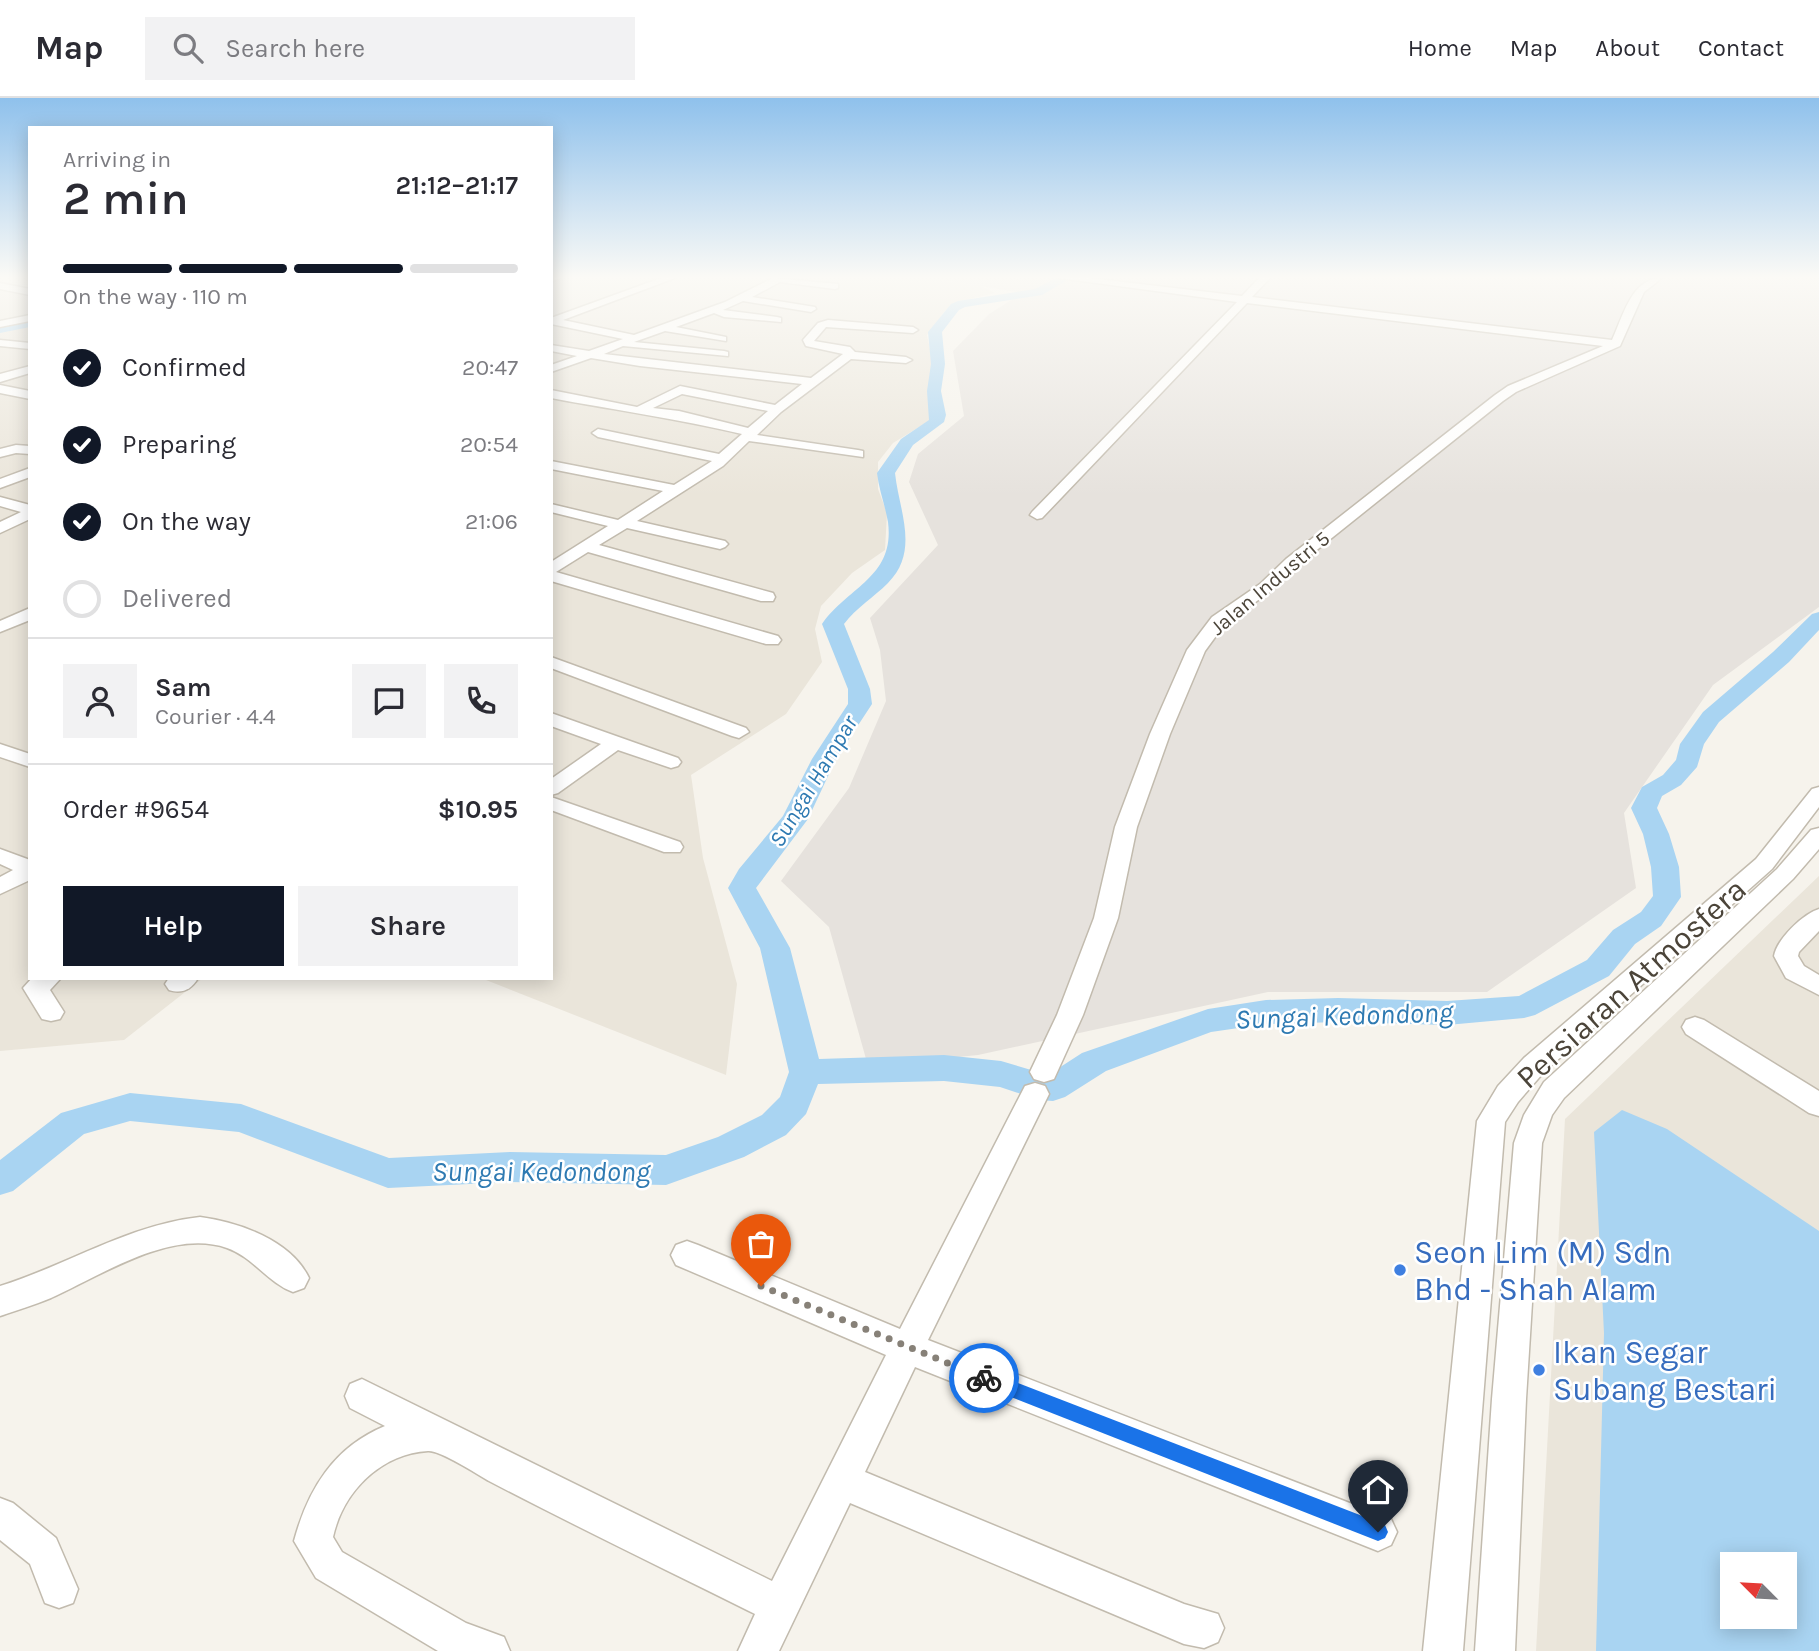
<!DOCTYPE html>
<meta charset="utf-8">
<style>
body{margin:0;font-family:Karla,sans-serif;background:#f2f2f3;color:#2b2b33;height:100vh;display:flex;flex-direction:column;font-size:26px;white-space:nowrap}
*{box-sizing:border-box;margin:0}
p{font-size:23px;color:#7c7c81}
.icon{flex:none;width:38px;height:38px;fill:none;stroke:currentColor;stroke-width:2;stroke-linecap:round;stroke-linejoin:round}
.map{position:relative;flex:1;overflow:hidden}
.drawer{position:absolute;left:28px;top:28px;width:525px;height:854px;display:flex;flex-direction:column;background:#fff;border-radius:0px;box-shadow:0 4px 18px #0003}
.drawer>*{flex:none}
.needle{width:46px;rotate:294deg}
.tools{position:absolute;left:1720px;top:1454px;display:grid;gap:14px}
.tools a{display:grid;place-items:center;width:77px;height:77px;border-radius:0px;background:#fff;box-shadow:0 4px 18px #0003;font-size:35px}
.pin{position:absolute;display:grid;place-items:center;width:60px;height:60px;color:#fff;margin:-72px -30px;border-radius:50% 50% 50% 0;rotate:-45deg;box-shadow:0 0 7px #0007}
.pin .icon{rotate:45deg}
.courier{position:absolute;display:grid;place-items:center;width:70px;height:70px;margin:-35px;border:5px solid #1a73e8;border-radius:50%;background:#fff;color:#222;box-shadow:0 2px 9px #0007}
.head em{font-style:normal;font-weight:600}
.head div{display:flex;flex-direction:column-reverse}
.head{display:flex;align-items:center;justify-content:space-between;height:119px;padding:0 35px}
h1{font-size:46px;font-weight:600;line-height:52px}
.bar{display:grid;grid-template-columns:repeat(4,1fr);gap:10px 7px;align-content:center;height:84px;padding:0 35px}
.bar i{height:9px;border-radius:5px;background:#e1e1e2}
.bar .active{background:#111827}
.bar p{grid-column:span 4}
.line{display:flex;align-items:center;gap:18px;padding:0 35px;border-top:2px solid #e1e1e2}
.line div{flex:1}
.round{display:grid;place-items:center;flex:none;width:74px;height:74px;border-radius:0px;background:#f2f2f3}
ol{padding:0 35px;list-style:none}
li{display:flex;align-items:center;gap:21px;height:77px}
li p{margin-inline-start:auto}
li .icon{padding:7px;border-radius:50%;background:#111827;color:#fff;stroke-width:4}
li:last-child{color:#7c7c81}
li i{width:38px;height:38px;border:4px solid #e1e1e2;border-radius:50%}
.button{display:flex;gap:14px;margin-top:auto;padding:14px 35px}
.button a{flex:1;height:80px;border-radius:0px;background:#111827;color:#fff;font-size:28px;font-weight:600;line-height:80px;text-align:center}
.button a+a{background:#f2f2f3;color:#2b2b33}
header{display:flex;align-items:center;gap:42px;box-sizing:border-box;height:98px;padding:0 35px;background:#fff;border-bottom:2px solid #e1e1e2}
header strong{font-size:33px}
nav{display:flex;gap:38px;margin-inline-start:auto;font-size:24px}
.search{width:490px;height:63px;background:#f2f2f3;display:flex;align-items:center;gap:18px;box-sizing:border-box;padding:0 24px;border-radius:0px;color:#7c7c81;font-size:26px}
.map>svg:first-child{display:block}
</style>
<header>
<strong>Map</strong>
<div class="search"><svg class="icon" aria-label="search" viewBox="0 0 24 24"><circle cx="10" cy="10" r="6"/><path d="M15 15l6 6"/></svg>Search here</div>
<nav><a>Home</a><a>Map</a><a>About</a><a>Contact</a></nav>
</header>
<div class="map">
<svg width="1819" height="1553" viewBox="0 0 1819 1553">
<rect width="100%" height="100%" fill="#f6f3ec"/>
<g fill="#eae5da" fill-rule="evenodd">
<polygon points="551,180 660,180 551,222"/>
<polygon points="674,180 923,180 981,188 995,195 961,203 945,213 927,237 933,266 929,323 893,345 878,364 878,391 887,415 885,452 852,475 821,508 815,531 822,564 786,616 691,677 703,760 737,886 726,977 481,880 551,880 551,224"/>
<polygon points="0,190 30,195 30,222 0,228"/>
<polygon points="30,228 30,373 0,385 0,233"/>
<polygon points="30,375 30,880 203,880 124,942 0,953 0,386"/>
<path d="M1819,778V1553H1536L1565,1021ZM1732,1466H1785V1519H1732Z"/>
</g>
<polygon fill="#e6e2dd" points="931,180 1819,180 1819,509 1713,587 1624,715 1636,790 1487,894 1268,894 978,957 868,968 829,829 781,783 849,690 886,603 880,552 870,520 938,447 909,384 918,356 964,318 953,253 989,216 1013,201 1034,197"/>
<path fill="#a9d4f2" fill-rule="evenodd" d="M1622,1012L1667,1031L1819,1133V1553H1596L1604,1235L1594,1034ZM1732,1466H1785V1519H1732Z"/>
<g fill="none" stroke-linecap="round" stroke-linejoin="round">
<g fill="#a9d4f2" fill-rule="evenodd">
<path d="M1056,180H1071L1042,197L965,209L959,212L942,234L945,266L941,293L946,317L944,324L913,347L895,375C899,413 920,453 888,485C874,499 856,510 844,526L870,591L872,606L836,661L808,721L756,790L790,850L819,961L944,957L1001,963L1048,977L1082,955L1208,911L1266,902L1338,900L1447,903L1519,898L1587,862L1613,832L1641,814L1653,798L1651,769L1643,736L1631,710L1642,689L1663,677L1676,662L1680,646L1703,614L1773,554L1812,516L1819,514V532L1789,564L1719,624L1704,646L1697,669L1681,687L1662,698L1657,710L1669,736L1679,769L1681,799L1661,828L1635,846L1609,878L1535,917L1524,920L1447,927L1338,924L1266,926L1211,934L1106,973L1065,999L1053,1003L1039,1002L1000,989L944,983L818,986L806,1016L786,1037L744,1059L666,1087L510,1084L388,1090L239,1034L130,1023L84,1036L13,1093L0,1097V1062L61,1015L130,995L241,1006L389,1060L510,1054L666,1057L718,1039L762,1017L780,999L789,974L760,850L728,790L739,771L783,718L812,661L848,606V591L822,526C849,488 895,479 888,424C885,407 879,392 877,375L901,341L929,322L927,293L931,266L928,234L951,206L958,203L1035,191Z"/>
<polygon points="30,221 30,229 0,235 0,227"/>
</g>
<defs>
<g id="minor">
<polygon points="551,180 560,180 551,184"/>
<path d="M661,180H675L563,222L634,237L725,204L773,180L838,186V190L835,191L780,184L752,199L815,209L816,211L811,214L743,203L723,212L777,219L781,220V224L724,219L714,215L676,229L726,239V243L665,233L634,244L724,253L728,254V258L623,248L604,256L811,280L843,256L806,248L803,242L818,225L828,222L913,229L918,232L913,235L826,229L814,243L850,249L855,254L906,259L912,262L906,265L851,261L781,314L757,337L858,352L863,353V359L749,343L723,368L637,423L725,443L728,446L725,449L720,451L627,430L599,447L773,495L775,499L773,503H761L588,454L556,474L778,538L781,542L778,546H766L551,483V464L608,428L551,414V406L618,422L663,393L551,371V363L674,387L712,363L598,339L592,335L598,331L719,356L742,336C679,321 615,312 551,300V292L637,309L680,288L775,307L802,286L640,268L591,260L551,274V267L577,258L551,253V247L589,253L623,241L551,226V220ZM682,296L768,313L748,330L679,313L653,310Z"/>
<path d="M1059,180H1089L1242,198L1259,180H1270L1252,199L1612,242C1623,219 1631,180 1662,180L1644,194L1620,248L1516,294L1503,303L1298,467L1272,492L1224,527L1205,553L1170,636L1137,729L1118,820L1083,917L1054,981L1044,984L1034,981L1030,974L1057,917L1094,820L1115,729L1150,636L1187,552L1212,519L1260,486L1286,461L1495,297L1508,288L1603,248L1247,205L1042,420L1037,421L1030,417L1032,414L1237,204Z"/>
<polygon points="0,185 30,191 30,197 0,191"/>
<polygon points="30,217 30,223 0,229 0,223"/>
<polygon points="0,242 30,245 30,251 0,248"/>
<polygon points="30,268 30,275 0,284 0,276"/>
<polygon points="0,287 30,293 30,301 0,295"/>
<polygon points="16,347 30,348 30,356 16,355 0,359 0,351"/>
<polygon points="30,370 30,379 0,390 0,381"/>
<polygon points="0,399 30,407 30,421 0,435 0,424 21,414 0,408"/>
<polygon points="30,510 30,522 0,534 0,523"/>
<polygon points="551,559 746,630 749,634 739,640 732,638 551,570"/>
<polygon points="551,615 678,660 681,664 678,668 671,670 618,652 558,695 551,697 551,681 601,646 551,628"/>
<polygon points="0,646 30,656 30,669 0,659"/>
<polygon points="1819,689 1819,709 1772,771 1544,974 1518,1004 1505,1024 1463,1553 1423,1553 1477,1023 1498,988 1524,960 1756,761 1812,691"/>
<polygon points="551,699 680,744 683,749 680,754 664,754 551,712"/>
<polygon points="1819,730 1819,751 1793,781 1564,1000 1552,1017 1542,1045 1526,1301 1515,1553 1475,1553 1492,1301 1514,1045 1524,1017 1544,984 1777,771 1811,732"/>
<polygon points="0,751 30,762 30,782 0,796 0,779 13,772 0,766"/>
<path d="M1819,811V833L1799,854L1798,858L1804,868L1819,877V897L1786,880L1774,858C1777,841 1803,816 1819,811Z"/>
<polygon points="32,880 61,880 50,892 64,914 60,921 51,923 42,921 23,890"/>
<path d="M169,880H198C191,892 182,896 169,892L165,886Z"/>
<polygon points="1695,919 1704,922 1819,993 1819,1018 1809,1015 1686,936 1682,929 1686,922"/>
<path d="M1035,985L1045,988L1049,996L928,1242L1391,1421L1397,1434L1391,1447L1378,1453L915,1269L865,1374L1184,1506L1218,1516L1224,1530L1218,1544L1204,1550L1184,1546L850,1405L779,1553H738L755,1516C667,1472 577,1429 489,1383C477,1376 440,1352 428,1353C380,1356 343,1394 333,1439L342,1454L466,1525L504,1539L510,1553H438L316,1480L294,1443C308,1391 334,1349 385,1328L350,1310L345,1298L350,1286L362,1281L772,1483L886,1257L676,1167L671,1157L676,1147L687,1143L698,1147L900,1231L1025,988Z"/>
<path d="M200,1119C238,1124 291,1142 309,1180L304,1190L293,1194C268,1185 253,1159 227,1150C171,1130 100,1178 51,1200C34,1207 17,1212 0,1218V1188C68,1167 128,1127 200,1119Z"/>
<polygon points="0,1400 13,1405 56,1440 78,1491 73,1505 59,1510 45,1505 30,1466 0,1442"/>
</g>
</defs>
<use href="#minor" stroke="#c2bbae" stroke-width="3"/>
<use href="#minor" fill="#fff" fill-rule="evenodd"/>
</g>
<linearGradient id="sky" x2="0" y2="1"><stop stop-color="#8fc1ec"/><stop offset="0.45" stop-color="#fbfaf6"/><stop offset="1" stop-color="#fbfaf6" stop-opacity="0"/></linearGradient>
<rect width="1819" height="398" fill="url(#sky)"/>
<polygon fill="#1a73e8" points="984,1272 1378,1424 1385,1427 1388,1434 1385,1440 1378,1443 978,1286 975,1280 978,1274"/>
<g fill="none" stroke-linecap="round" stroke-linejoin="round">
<polyline stroke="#878178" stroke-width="7" stroke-dasharray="0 12.6" points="761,1188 984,1280"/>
</g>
<g fill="#3f7fe0" stroke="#fff" stroke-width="2.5">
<circle cx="1400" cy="1172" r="7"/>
<circle cx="1539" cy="1272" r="7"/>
</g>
<g text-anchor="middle" stroke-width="5" stroke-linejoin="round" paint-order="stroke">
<g font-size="21" fill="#4b4439" stroke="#fff">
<text transform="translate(1270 485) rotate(-40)" y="7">Jalan Industri 5</text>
</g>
<g font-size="23" font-style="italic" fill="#2e7ab2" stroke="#fff">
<text transform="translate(813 683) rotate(-59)" y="8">Sungai Hampar</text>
</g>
<g font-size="28" font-style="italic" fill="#2e7ab2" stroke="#fff">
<text transform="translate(1344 917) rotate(-2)" y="10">Sungai Kedondong</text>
<text x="541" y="1083">Sungai Kedondong</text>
</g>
<g font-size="32" fill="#4b4439" stroke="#fff">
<text transform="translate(1631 885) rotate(-42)" y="11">Persiaran Atmosfera</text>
</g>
<g font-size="32" fill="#366cbe" stroke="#fff" text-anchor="start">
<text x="1414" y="1165">Seon Lim (M) Sdn<tspan x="1414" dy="37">Bhd - Shah Alam</tspan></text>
<text x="1553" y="1265">Ikan Segar<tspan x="1553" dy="37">Subang Bestari</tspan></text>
</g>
</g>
</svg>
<div class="tools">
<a><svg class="needle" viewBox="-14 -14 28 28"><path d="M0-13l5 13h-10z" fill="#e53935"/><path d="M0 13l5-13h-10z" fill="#7c7c81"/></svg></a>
</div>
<div class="pin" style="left:761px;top:1188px;background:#ea580c"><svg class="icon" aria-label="bag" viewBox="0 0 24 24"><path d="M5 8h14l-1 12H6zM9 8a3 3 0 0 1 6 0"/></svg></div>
<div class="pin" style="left:1378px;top:1434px;background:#1f2937"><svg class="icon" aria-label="home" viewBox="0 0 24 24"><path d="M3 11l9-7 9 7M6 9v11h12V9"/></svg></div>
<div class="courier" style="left:984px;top:1280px"><svg class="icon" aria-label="bike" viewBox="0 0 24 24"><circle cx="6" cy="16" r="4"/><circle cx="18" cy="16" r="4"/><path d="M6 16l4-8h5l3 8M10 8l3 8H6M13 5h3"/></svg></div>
<section class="drawer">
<div class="head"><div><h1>2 min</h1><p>Arriving in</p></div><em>21:12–21:17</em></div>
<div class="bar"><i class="active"></i><i class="active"></i><i class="active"></i><i></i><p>On the way · 110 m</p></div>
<ol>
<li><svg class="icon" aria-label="check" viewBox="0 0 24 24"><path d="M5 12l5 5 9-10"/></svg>Confirmed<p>20:47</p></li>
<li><svg class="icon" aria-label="check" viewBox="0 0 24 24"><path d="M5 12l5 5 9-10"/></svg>Preparing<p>20:54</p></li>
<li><svg class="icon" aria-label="check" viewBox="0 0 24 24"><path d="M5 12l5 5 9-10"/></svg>On the way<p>21:06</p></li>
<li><i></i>Delivered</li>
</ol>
<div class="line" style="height:126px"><a class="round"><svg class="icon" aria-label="person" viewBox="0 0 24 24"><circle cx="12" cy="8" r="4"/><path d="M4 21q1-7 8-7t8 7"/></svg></a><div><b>Sam</b><p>Courier · 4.4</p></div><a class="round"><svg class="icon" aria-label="chat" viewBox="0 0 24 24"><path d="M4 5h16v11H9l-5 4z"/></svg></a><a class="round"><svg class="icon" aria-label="phone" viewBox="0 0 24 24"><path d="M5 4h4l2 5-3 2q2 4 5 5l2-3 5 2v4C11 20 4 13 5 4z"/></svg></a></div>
<div class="line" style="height:91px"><div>Order #9654</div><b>$10.95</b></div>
<div class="button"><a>Help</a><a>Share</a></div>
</section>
</div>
